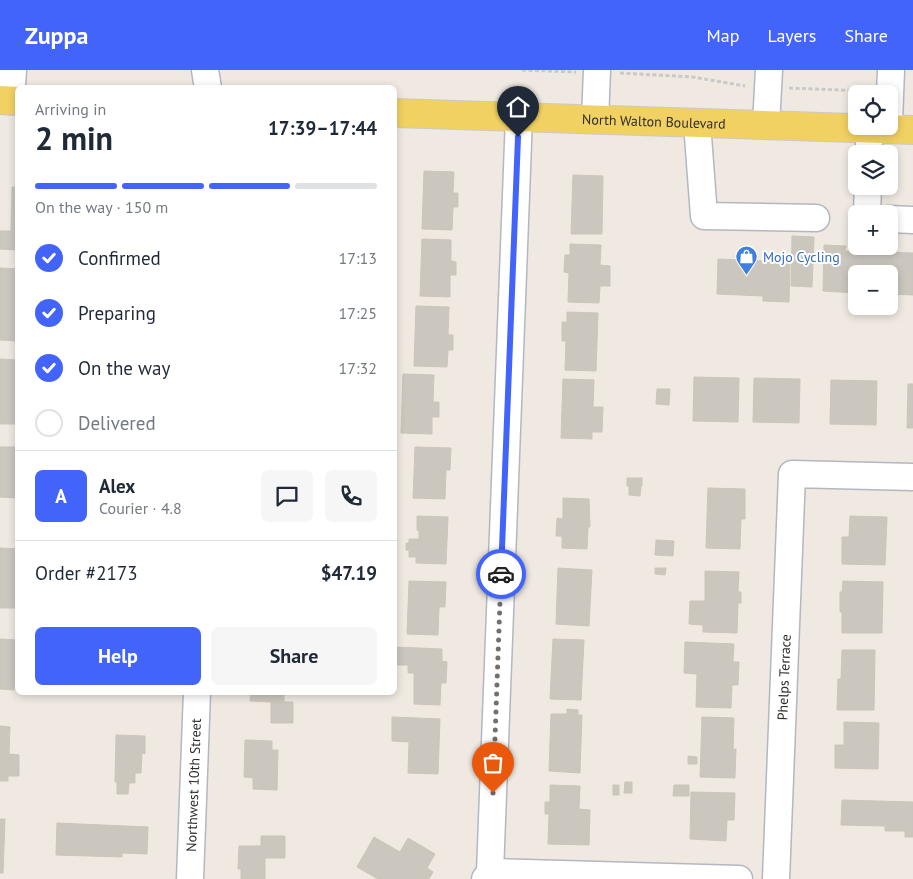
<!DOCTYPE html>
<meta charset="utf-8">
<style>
body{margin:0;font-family:"PT Sans",sans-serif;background:#f6f6f7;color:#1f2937;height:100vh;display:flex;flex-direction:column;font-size:19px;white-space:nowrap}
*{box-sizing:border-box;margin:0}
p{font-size:16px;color:#747a83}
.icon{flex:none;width:28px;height:28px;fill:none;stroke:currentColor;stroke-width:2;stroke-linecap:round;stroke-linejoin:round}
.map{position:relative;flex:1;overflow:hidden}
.sheet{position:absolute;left:15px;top:15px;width:382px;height:610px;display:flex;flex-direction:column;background:#fff;border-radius:8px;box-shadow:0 2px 8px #0003}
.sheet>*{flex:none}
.tools{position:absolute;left:848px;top:15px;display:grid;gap:10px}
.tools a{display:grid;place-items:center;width:50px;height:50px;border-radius:8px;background:#fff;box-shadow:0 2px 8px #0003;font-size:25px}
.pin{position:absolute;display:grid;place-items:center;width:42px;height:42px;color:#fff;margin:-51px -21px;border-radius:50% 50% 50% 0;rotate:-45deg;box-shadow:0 0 5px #0007}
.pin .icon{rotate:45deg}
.courier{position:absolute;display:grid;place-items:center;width:50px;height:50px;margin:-25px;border:4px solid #4264fb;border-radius:50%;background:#fff;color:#222;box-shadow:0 1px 6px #0007}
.headline em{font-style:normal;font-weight:600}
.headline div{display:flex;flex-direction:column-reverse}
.headline{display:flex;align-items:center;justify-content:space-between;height:85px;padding:0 20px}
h1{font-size:32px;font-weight:600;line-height:38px}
.bar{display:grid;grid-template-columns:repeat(4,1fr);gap:8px 5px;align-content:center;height:60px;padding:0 20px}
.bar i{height:6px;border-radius:4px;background:#e0e1e3}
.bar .selected{background:#4264fb}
.bar p{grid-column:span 4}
.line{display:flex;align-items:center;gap:12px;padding:0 20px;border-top:1px solid #e0e1e3}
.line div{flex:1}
.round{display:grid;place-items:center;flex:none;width:52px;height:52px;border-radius:8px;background:#f6f6f7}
ol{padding:0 20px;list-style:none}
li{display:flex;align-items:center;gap:15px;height:55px}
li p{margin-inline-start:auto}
li .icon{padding:5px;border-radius:50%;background:#4264fb;color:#fff;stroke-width:4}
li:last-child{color:#747a83}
li i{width:28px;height:28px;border:2px solid #e0e1e3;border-radius:50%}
.cta{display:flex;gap:10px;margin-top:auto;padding:10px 20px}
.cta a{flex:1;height:58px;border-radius:8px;background:#4264fb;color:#fff;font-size:20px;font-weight:600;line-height:58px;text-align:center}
.cta a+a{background:#f6f6f7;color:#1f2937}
header{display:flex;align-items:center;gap:30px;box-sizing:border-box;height:70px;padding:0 25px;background:#4264fb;color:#fff}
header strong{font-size:24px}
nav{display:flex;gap:28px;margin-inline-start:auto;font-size:18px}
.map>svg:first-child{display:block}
</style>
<header>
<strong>Zuppa</strong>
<nav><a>Map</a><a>Layers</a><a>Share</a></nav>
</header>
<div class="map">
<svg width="913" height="809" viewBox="0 0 913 809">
<rect width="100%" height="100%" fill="#efe9e1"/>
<g fill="#cbc7bf" stroke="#cbc5ba">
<polygon points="424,101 454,102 453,123 458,123 458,137 453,137 452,160 422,159"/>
<polygon points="573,105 603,106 602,164 571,164"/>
<polygon points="12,117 18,117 18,180 0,179 0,161 11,161"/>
<polygon points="792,166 814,167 812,217 791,216"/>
<polygon points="422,169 451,170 451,191 456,192 456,205 450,205 450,227 420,226"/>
<polygon points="570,174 601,175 600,195 610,196 610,216 600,216 599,233 568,232 569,203 564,202 565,185 570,185"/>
<polygon points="824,175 846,176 845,181 913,183 913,225 889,224 889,204 856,204 856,223 823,221"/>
<polygon points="718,189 790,192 789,232 763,231 763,226 717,224"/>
<polygon points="0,198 18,199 18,271 0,270"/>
<polygon points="416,236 449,237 448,265 453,265 453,280 448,280 447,297 414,296"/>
<polygon points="567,242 598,243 596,301 565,300 566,271 562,271 562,252 567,252"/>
<polygon points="0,289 18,290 18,354 0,354"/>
<polygon points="403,304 434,305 433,332 439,332 439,347 432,347 432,364 401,363"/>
<polygon points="694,307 739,308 738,352 693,351"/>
<polygon points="754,308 800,309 799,353 753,352"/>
<polygon points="563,309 594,310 593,337 603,337 602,362 592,362 592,369 561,368"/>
<polygon points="831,310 877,311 876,355 830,354"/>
<polygon points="908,314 913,314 913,358 907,358"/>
<polygon points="657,319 670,319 669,335 656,334"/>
<polygon points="0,377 18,377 18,428 0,427"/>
<polygon points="415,377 451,378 450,400 446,400 445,429 413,428"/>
<rect x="627" y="408" width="15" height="8"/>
<polygon points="629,416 641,416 640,426 629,425"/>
<polygon points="708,418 745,419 745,449 741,449 740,479 706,478"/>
<polygon points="563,428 589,429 590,457 588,457 587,479 562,478 562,466 556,466 557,448 563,449"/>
<polygon points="417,446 448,447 446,494 416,493 416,487 409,487 409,480 406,480 406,473 409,473 409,469 419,469 419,461 417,460"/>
<polygon points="850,446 887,447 885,495 842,494 842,467 849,467"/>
<polygon points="656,470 674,471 673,486 655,485"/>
<polygon points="0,478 18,479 16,538 0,538"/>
<polygon points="558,498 592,500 589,556 556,554"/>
<polygon points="655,498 666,498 665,505 655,504"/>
<polygon points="705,501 739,502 738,522 741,522 741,533 738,533 737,563 703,562 703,555 689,554 690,531 705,531"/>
<polygon points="409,511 446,512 445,537 439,537 438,565 407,564"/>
<polygon points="843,511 883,512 882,563 842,563 842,542 840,542 840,522 842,522"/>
<polygon points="0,569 16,570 14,620 0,619"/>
<polygon points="553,569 584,570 581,630 550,629"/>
<polygon points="685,572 734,574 733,592 739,592 738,615 732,615 731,638 696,637 697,604 684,603"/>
<polygon points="395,577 442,579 442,591 447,592 446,613 441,613 440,635 414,634 414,603 408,603 408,595 395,595"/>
<polygon points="842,580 875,580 874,640 837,640 838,609 841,609"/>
<polygon points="251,622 284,622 284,632 293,632 293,653 271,653 271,632 250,631"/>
<polygon points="567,639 578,640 578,645 582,645 580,703 549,701 551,644 567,644"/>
<polygon points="392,647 440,649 438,704 408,703 409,672 392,671"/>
<polygon points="702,647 734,648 733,679 736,679 735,708 700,707"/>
<polygon points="844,652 879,653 878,699 835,698 835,675 844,675"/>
<polygon points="0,656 10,657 9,684 19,685 19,706 8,706 8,711 0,711"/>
<polygon points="116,665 145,666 145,684 142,683 141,703 135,703 135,713 129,713 128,724 117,724 117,712 115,712"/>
<polygon points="245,670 272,671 272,680 278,680 277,720 253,719 253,708 244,707"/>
<polygon points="688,686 697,687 697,694 688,694"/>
<polygon points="625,712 632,712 632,723 624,723"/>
<polygon points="550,715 580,716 579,739 590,740 589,775 548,774 549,744 545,744 545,732 550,732"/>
<rect x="613" y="715" width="6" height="10"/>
<polygon points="674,715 689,715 689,726 673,726"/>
<polygon points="691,722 735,723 734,750 727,750 726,771 690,769"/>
<polygon points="842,730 913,732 913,767 905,767 905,761 885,761 885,756 841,755"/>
<polygon points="0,749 5,749 3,803 0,803"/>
<polygon points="57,753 148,757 147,784 122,783 122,787 56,785"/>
<polygon points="261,766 285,766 285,788 265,788 265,809 241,809 241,799 238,799 239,776 261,776"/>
<polygon points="374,767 400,782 408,768 435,784 427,798 433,802 429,809 378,809 357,797"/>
</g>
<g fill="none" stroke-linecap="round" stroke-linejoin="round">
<defs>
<g id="minor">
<polyline points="205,0 208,18"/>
<polyline points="11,31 13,0"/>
<polyline points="595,50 597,0"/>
<polyline points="889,51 891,0"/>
<polyline points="697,53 704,146 816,148"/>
<polyline points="766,55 769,0"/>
<polyline points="869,84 869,59"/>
<polyline points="867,144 868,116"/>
<polyline points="889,149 913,150"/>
<polyline points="490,802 739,809"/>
<path id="s1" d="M190,809L197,622"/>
<polyline points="485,809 490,802 519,47"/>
<path id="s2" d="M776,809L792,404L913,407"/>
</g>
<g id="major">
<polyline points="0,30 18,31"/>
<path id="s3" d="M395,43L913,60"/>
</g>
</defs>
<use href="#minor" stroke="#b4b7c1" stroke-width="29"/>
<use href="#major" stroke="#c9c9c9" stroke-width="30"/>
<g stroke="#c9c9c9" stroke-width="3" stroke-dasharray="4 2.5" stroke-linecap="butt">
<polyline points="522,0 576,2"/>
<polyline points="620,3 693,7 745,16"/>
<polyline points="789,18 868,21"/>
</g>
<use href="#minor" stroke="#fff" stroke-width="26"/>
<use href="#major" stroke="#f2d163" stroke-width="28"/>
</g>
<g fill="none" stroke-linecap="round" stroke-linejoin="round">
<polyline stroke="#726f6d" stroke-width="5" stroke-dasharray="0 9" points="493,723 501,504"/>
<polyline stroke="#4264fb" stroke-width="6" points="501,504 518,67"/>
</g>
<defs>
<symbol id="shop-pin" viewBox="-11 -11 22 30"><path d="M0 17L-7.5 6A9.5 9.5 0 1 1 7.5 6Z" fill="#3f7fe0" stroke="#fff"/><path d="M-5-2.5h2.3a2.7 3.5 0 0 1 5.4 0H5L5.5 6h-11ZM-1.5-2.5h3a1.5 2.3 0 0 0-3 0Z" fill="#fff"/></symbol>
</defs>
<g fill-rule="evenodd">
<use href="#shop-pin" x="734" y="174" width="25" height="34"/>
</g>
<g text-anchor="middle" stroke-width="4" stroke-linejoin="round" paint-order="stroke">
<g font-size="14" fill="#2e2e2e" stroke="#fff">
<text dy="5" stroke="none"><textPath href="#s3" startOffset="259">North Walton Boulevard</textPath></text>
<text dy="5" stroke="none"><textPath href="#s2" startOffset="202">Phelps Terrace</textPath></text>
<text dy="5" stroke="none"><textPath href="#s1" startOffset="94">Northwest 10th Street</textPath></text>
</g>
<g font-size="14" fill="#366cbe" stroke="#fff" text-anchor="start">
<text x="763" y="192">Mojo Cycling</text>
</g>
</g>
</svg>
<div class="tools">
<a><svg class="icon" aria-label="locate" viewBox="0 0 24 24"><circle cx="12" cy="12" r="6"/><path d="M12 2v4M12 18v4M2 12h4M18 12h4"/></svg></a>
<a><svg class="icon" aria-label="layers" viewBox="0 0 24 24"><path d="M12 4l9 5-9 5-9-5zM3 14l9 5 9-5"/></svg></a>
<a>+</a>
<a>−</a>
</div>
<div class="pin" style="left:493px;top:723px;background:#ea580c"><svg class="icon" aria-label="bag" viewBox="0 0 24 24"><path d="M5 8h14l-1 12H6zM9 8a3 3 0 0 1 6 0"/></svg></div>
<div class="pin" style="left:518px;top:67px;background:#1f2937"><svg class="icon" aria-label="home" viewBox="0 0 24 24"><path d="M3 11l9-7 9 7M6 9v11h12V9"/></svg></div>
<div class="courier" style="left:501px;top:504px"><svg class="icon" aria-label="car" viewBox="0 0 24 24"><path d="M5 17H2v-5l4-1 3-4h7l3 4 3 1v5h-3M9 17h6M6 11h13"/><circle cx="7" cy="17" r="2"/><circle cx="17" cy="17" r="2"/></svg></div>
<section class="sheet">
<div class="headline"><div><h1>2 min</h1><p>Arriving in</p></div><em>17:39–17:44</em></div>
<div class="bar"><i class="selected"></i><i class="selected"></i><i class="selected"></i><i></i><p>On the way · 150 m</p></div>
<ol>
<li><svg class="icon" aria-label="check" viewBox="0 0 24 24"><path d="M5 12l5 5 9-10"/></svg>Confirmed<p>17:13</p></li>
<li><svg class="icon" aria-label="check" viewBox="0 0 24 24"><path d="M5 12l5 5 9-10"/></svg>Preparing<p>17:25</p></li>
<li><svg class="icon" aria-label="check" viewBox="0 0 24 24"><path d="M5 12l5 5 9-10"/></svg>On the way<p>17:32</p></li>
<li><i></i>Delivered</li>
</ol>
<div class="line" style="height:90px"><b class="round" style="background:#4264fb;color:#fff">A</b><div><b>Alex</b><p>Courier · 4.8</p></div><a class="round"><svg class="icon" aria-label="chat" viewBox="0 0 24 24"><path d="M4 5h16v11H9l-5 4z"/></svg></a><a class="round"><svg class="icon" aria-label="phone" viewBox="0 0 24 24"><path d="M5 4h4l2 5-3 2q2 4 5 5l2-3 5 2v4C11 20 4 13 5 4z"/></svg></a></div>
<div class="line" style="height:65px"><div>Order #2173</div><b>$47.19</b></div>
<div class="cta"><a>Help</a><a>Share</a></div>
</section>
</div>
